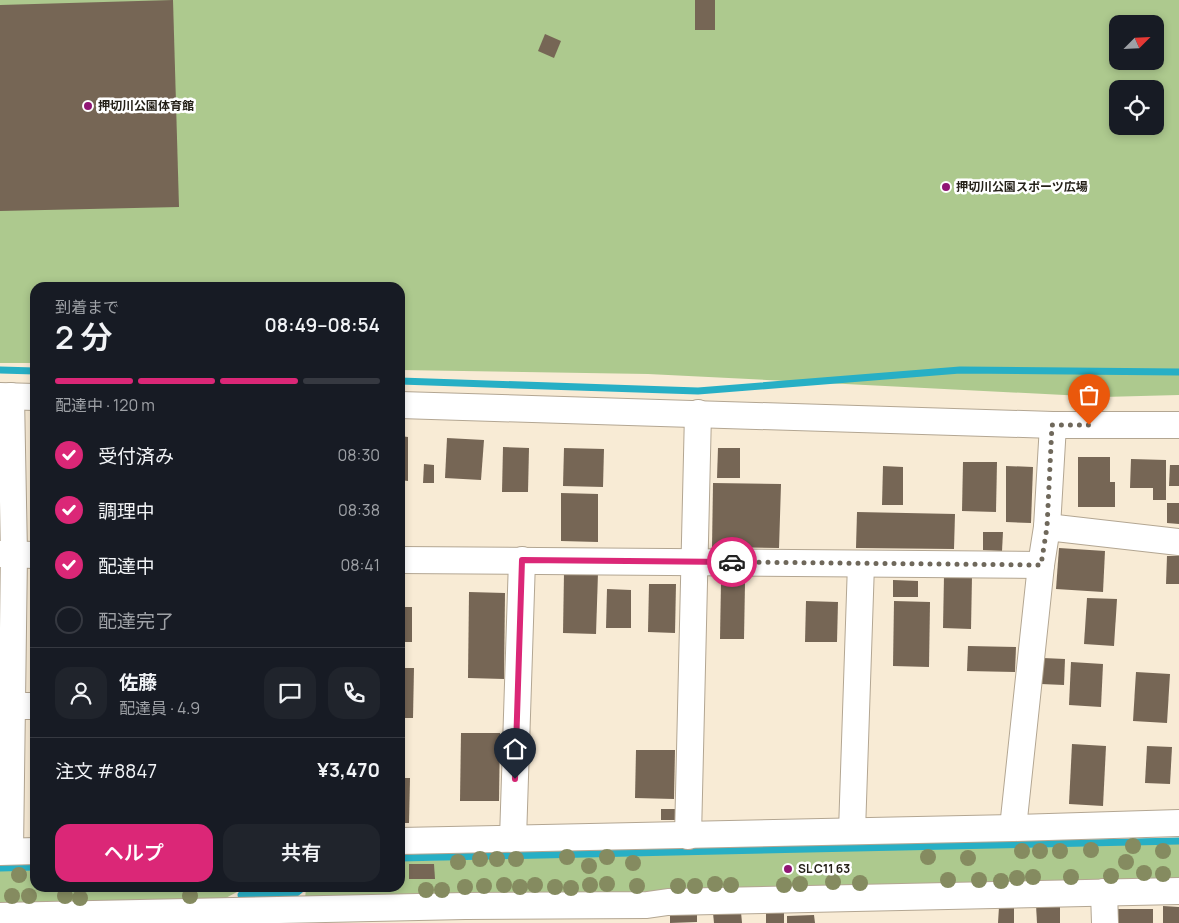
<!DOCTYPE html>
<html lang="ja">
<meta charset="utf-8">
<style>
body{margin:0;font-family:Manrope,"Noto Sans JP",sans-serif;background:#20242c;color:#f1f3f6;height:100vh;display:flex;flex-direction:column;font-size:19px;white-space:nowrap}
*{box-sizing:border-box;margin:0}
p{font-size:16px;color:#9ea1a6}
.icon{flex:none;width:28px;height:28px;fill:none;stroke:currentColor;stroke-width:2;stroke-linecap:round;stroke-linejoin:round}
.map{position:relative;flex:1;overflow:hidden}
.panel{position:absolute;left:30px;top:282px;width:375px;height:610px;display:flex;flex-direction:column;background:#171b24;border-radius:15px;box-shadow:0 2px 8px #0003}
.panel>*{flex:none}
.needle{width:32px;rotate:66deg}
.controls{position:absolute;left:1109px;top:15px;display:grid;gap:10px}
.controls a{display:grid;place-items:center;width:55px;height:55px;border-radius:10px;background:#171b24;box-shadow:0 2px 8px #0003;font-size:25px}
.pin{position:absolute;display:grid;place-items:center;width:42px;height:42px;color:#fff;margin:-51px -21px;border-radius:50% 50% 50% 0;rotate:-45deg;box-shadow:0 0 5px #0007}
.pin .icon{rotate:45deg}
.courier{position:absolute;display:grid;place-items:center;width:50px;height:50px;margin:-25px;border:4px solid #db2777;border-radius:50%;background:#fff;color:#222;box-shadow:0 1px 6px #0007}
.summary em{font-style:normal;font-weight:600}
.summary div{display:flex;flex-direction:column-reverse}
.summary{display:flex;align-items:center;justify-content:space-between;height:85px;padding:0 25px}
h1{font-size:32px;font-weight:600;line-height:38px}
.bar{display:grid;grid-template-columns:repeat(4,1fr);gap:8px 5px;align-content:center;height:60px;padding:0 25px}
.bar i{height:6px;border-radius:4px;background:#363941}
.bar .current{background:#db2777}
.bar p{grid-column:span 4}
.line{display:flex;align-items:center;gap:12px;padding:0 25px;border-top:1px solid #363941}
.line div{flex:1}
.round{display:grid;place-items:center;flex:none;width:52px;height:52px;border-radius:15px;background:#20242c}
ol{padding:0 25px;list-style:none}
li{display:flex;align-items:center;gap:15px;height:55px}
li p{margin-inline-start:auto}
li .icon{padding:5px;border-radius:50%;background:#db2777;color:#fff;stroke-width:4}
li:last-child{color:#9ea1a6}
li i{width:28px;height:28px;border:2px solid #363941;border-radius:50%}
.button{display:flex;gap:10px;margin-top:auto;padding:10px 25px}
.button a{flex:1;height:58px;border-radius:15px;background:#db2777;color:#fff;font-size:20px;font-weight:600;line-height:58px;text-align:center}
.button a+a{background:#20242c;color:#f1f3f6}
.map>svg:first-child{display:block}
</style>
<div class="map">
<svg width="1179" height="923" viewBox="0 0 1179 923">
<rect width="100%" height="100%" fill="#f8ebd5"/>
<g fill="#adc98e" fill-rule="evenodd">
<path d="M0,0H1179V395L1103,397L648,374L400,370V288H35V363H0ZM1118,24H1155V61H1118ZM1118,89H1155V126H1118Z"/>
<polygon points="1179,843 1179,882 305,899 306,888 400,888 400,861"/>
<polygon points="35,870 35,888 302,888 237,892 222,900 0,906 0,871"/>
</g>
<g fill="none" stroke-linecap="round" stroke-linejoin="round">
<g stroke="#27afc5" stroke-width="7">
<polyline points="0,370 35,371"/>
<polyline points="400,381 698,391 960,370 1179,372"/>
<polyline points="400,858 1179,841"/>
<polyline points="0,868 35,867"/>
<polyline points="241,895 295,894 300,890"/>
</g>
</g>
<g fill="#766655">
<polygon points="173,0 179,207 0,211 0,5"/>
<rect x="695" y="0" width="20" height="30"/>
<polygon points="545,34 561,41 554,58 538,51"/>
<polygon points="400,436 408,437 408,481 400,480"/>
<polygon points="447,438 484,440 481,480 445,478"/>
<polygon points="503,447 529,448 528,492 502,492"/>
<polygon points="564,448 604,449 603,487 563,486"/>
<polygon points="718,448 740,448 740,478 717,478"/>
<polygon points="1078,457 1110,457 1110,482 1115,482 1115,507 1078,507"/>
<polygon points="1131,459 1166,460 1166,500 1153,500 1153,488 1130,488"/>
<polygon points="963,462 997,462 996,512 962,511"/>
<polygon points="424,464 434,465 434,483 423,483"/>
<polygon points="1170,465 1179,465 1179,486 1169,486"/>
<polygon points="883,466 903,467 903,505 882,505"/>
<polygon points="1006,466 1033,467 1031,523 1006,522"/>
<polygon points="713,483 781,484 779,548 712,547"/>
<polygon points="561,493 598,494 598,542 561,541"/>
<polygon points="1167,503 1179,503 1179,524 1167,523"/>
<polygon points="857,512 955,514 954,549 856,548"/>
<polygon points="983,532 1003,532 1002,551 983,550"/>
<polygon points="1059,548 1105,551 1103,592 1056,589"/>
<polygon points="1167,556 1179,556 1179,584 1166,584"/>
<polygon points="564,573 598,573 596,634 563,633"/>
<polygon points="944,576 972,576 971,629 943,628"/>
<polygon points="893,580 918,581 918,597 893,597"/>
<polygon points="721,582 745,583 744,639 720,639"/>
<polygon points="649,584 676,584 675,633 648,632"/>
<polygon points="607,589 631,590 631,628 606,628"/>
<polygon points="469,592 505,593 504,679 468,678"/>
<polygon points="1087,598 1117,599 1114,646 1084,644"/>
<polygon points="806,601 838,602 837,642 805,642"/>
<polygon points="894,601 930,602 929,667 893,666"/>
<rect x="400" y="607" width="12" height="35"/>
<polygon points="968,646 1016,647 1015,672 967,671"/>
<polygon points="1043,658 1065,659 1064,685 1041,684"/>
<polygon points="1071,662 1103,664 1101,707 1069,705"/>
<polygon points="400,668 414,668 413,718 400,718"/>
<polygon points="1136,672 1170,674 1167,723 1133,721"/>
<polygon points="461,733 500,733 499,801 460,801"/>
<polygon points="1072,744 1106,746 1103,806 1069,804"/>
<polygon points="1147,746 1172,747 1170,784 1145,783"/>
<polygon points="636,750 675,750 674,799 635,798"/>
<polygon points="400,778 410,778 409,823 400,823"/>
<rect x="661" y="809" width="17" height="11"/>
<polygon points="409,864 434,864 435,879 409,879"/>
<polygon points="1036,905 1060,905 1060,923 1037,923"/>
<polygon points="1163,906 1179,907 1179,923 1163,923"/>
<polygon points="999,907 1014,907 1014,923 998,923"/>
<rect x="1114" y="909" width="39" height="14"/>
<polygon points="697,912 697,922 670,923 670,913"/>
<polygon points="741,912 742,923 714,923 713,913"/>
<rect x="766" y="913" width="18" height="10"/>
<polygon points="814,915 815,923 787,923 787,916"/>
</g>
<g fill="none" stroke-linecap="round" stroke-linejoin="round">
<defs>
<g id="minor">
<polyline points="0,396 35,397"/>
<polyline points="400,405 1053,425 1179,425"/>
<polyline points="1047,527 1179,542"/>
<polyline points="0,554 35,555"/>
<polyline points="400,560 1041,565"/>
<polyline points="0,706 35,706"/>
<polyline points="1013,828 1041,565 1047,527 1053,425"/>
<polyline points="852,831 861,564"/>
<polyline points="688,836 698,413"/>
<polyline points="513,839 522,560"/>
<polyline points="400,841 1013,828 1179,823"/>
<polyline points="10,851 14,554 11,396"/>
<polyline points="0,852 35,851"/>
<polyline points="1104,892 1105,923"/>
<polyline points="0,916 465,906 647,905 668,902 1179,891"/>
</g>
</defs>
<use href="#minor" stroke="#b3a692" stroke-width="28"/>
<use href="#minor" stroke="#fff" stroke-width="26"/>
</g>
<g fill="#858b60">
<circle cx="1133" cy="846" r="8"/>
<circle cx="1091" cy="850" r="8"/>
<circle cx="1022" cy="851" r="8"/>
<circle cx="1040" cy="851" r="8"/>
<circle cx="1060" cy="851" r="8"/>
<circle cx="1163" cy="851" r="8"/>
<circle cx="567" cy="857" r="8"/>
<circle cx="607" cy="857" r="8"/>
<circle cx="928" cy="857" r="8"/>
<circle cx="968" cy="858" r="8"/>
<circle cx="480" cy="859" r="8"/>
<circle cx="497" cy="859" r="8"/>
<circle cx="516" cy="859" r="8"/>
<circle cx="458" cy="862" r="8"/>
<circle cx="1126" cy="862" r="8"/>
<circle cx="633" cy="863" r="8"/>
<circle cx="589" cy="866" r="8"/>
<circle cx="1144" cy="873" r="8"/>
<circle cx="1163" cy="874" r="8"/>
<circle cx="19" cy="875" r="8"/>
<circle cx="1111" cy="876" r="8"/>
<circle cx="1033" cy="877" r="8"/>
<circle cx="1071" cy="877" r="8"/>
<circle cx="1017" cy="878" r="8"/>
<circle cx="948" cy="880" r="8"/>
<circle cx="979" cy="880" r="8"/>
<circle cx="1001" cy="881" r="8"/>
<circle cx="833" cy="882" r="8"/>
<circle cx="860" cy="883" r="8"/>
<circle cx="607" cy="884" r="8"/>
<circle cx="715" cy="884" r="8"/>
<circle cx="800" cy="884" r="8"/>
<circle cx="504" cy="885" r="8"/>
<circle cx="535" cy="885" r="8"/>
<circle cx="590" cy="885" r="8"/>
<circle cx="731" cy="885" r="8"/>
<circle cx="784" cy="885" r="8"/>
<circle cx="484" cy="886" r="8"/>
<circle cx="637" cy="886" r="8"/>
<circle cx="678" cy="886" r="8"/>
<circle cx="695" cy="886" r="8"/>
<circle cx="465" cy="887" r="8"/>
<circle cx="520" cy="887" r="8"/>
<circle cx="555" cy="887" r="8"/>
<circle cx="571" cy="888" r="8"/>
<circle cx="426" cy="890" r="8"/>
<circle cx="442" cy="890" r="8"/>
<circle cx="12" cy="896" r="8"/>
<circle cx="29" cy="896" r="8"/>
<circle cx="65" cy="896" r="8"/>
<circle cx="190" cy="896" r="8"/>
<circle cx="80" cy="898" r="8"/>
</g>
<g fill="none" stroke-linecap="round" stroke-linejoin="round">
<polyline stroke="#6f685b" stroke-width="5" stroke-dasharray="0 9" points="732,562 1041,565 1047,527 1052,425 1089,425"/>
<polyline stroke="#db2777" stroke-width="6" points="515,779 522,560 732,562"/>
</g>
<g fill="#901674" stroke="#fff" stroke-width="2">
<circle cx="88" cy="106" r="5"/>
<circle cx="946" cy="187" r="5"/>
<circle cx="788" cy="869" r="5"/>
</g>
<g text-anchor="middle" stroke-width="5" stroke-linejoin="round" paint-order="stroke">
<g font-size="12" font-weight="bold" fill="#252119" stroke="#fff" text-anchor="start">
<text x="98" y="110">押切川公園体育館</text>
<text x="956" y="191">押切川公園スポーツ広場</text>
<text x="798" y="873">SL C11 63</text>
</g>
</g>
</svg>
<div class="controls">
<a><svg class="needle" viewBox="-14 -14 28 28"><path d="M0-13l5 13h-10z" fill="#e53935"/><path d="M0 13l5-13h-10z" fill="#9ea1a6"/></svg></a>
<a><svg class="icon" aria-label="locate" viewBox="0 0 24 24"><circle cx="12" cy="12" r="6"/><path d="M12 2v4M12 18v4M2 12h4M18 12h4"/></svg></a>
</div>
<div class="pin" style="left:1089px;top:425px;background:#ea580c"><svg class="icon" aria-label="bag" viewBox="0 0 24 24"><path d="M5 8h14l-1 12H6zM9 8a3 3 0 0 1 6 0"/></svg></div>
<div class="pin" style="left:515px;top:779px;background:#1f2937"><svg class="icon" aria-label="home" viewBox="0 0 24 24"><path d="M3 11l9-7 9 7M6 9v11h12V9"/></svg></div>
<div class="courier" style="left:732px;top:562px"><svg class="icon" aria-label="car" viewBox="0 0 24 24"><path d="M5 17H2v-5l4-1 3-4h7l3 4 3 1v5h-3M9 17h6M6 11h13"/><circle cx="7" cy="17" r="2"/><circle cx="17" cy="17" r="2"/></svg></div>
<section class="panel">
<div class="summary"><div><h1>2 分</h1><p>到着まで</p></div><em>08:49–08:54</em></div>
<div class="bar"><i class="current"></i><i class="current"></i><i class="current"></i><i></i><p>配達中 · 120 m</p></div>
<ol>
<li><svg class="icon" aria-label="check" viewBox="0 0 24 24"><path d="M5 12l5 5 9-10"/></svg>受付済み<p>08:30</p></li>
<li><svg class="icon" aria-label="check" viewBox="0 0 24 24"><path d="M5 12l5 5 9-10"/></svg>調理中<p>08:38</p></li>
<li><svg class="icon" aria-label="check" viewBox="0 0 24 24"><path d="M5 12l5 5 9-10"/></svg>配達中<p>08:41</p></li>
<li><i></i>配達完了</li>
</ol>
<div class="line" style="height:90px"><a class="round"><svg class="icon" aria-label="person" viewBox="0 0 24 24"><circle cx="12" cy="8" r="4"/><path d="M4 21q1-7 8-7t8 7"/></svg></a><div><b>佐藤</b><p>配達員 · 4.9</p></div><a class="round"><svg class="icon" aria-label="chat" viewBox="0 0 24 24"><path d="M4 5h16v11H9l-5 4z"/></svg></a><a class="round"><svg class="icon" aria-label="phone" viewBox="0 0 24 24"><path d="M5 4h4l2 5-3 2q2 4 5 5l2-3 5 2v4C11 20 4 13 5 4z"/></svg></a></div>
<div class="line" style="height:65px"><div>注文 #8847</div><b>¥3,470</b></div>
<div class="button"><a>ヘルプ</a><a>共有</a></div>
</section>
</div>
